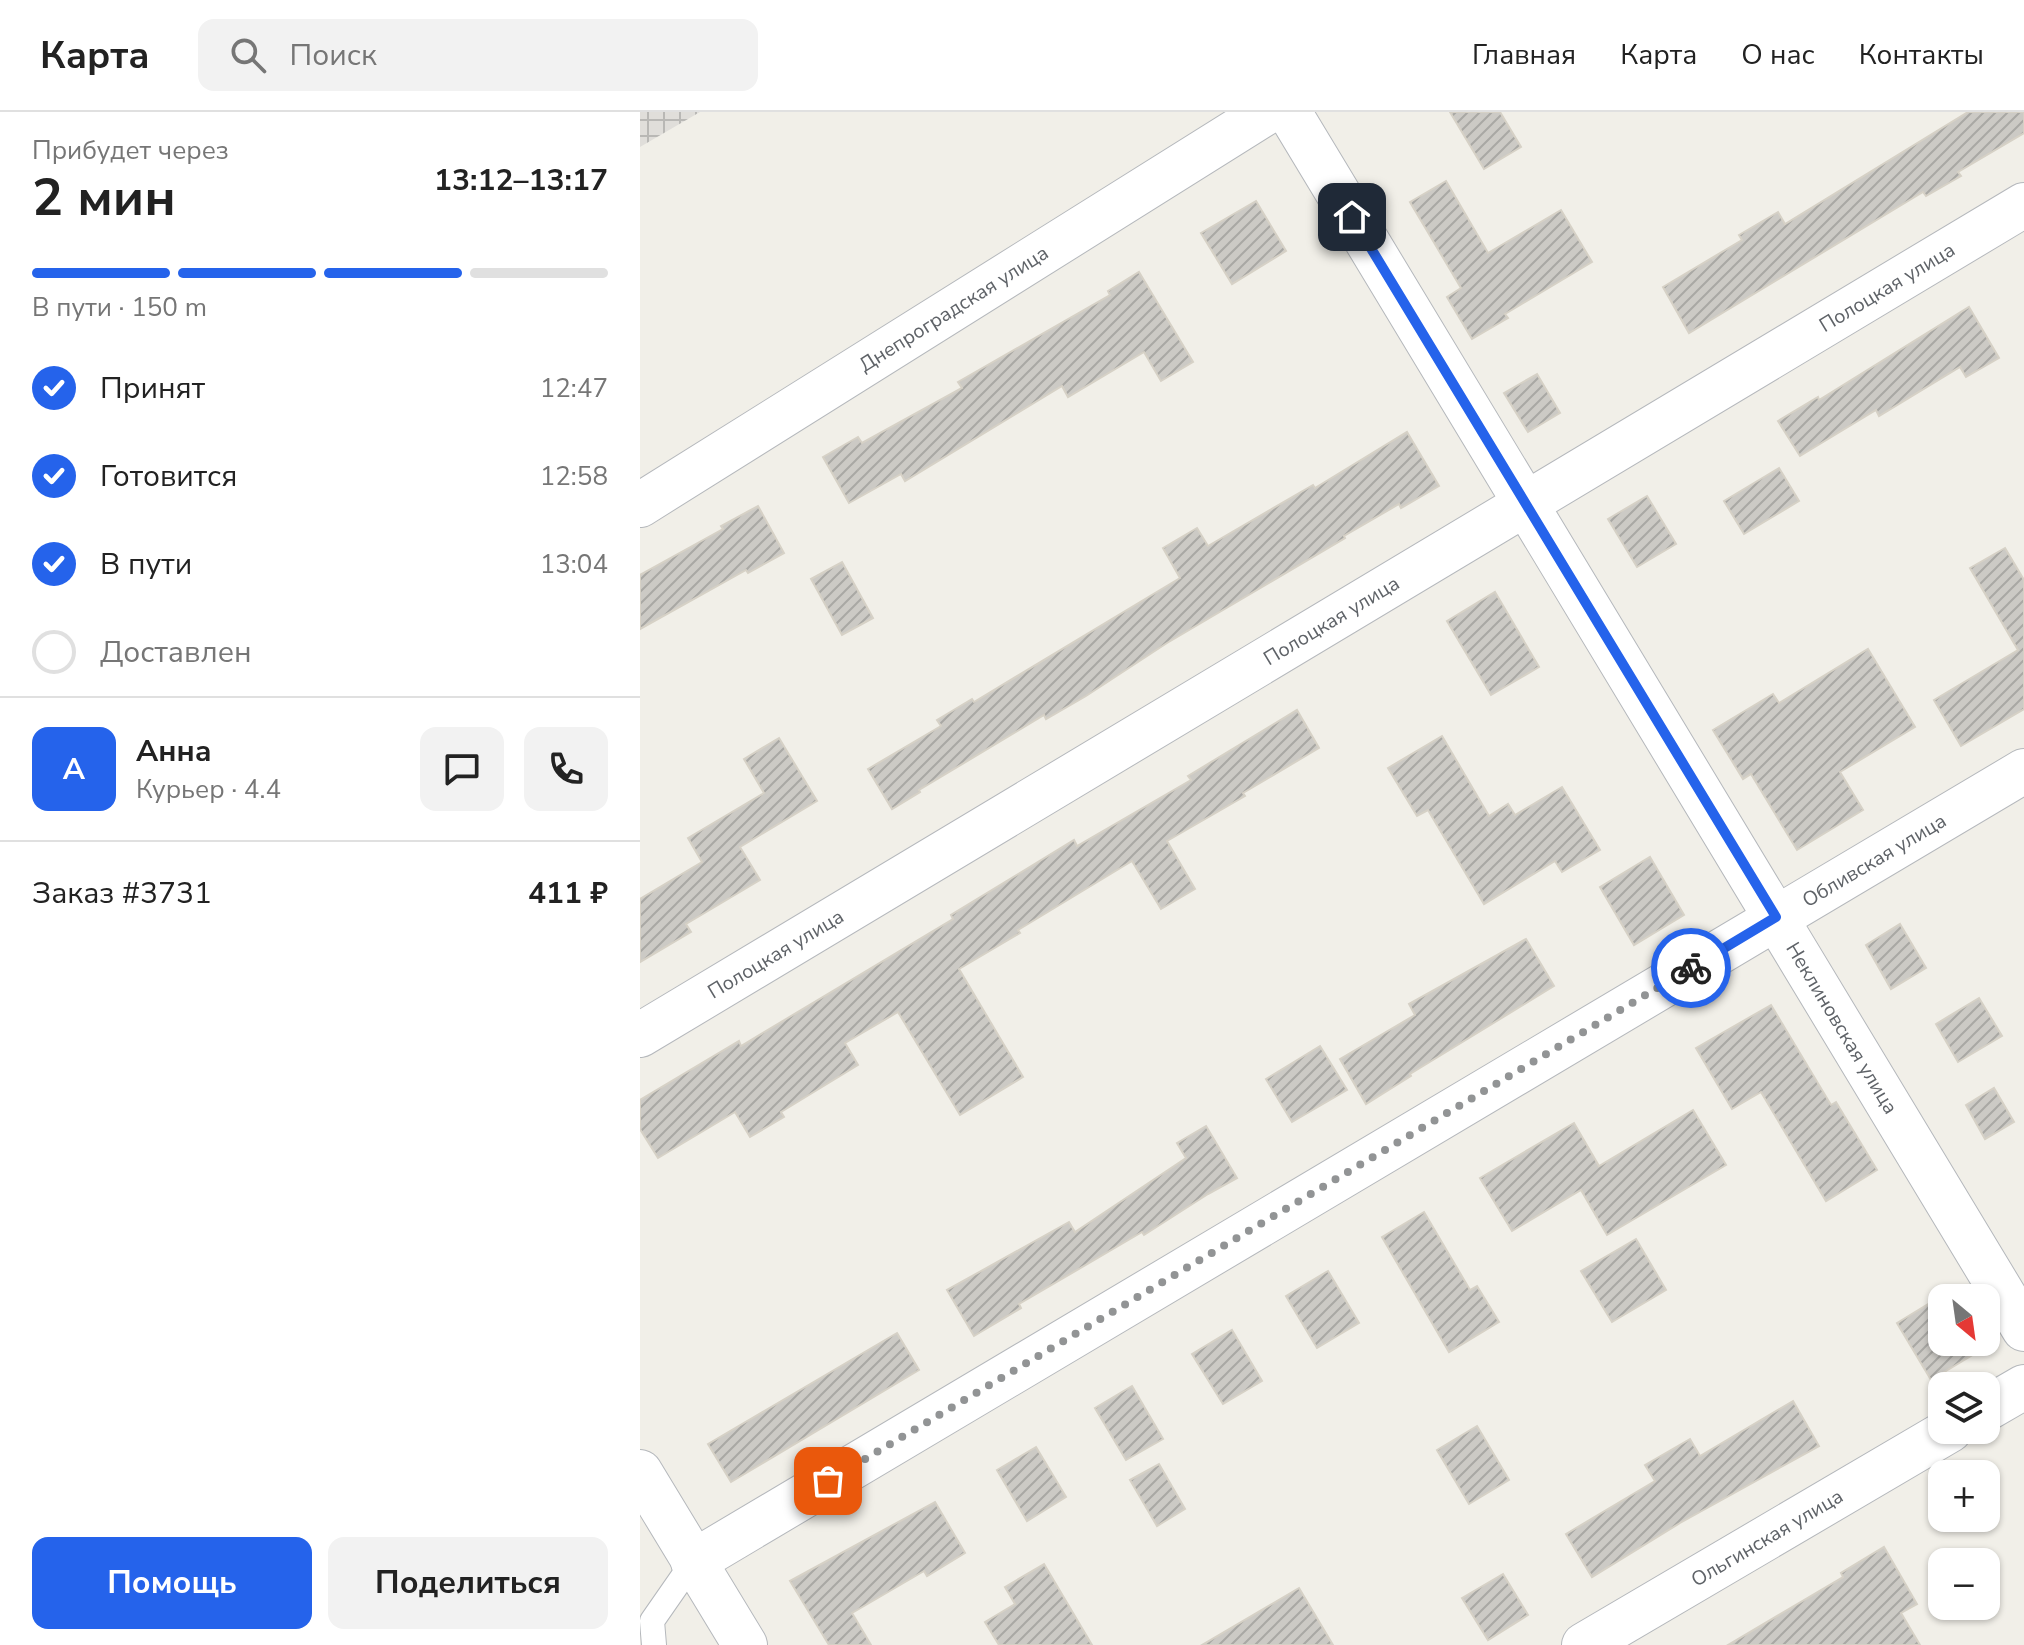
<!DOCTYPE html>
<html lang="ru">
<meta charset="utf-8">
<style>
body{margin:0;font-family:"Nunito Sans",sans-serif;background:#f2f2f2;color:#222;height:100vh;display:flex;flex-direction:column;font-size:30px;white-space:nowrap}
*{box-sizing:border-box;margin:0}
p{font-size:26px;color:#767676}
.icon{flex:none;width:44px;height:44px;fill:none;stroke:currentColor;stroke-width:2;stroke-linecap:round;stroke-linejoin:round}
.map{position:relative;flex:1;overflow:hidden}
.panel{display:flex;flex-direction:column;background:#fff;width:640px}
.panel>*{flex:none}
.needle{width:52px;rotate:151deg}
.buttons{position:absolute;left:1288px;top:1172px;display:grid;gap:16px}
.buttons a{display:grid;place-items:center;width:72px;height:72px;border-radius:16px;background:#fff;box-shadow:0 2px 6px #0004;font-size:40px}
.pin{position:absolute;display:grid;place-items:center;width:68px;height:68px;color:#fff;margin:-34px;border-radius:16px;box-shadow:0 4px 12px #0006}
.courier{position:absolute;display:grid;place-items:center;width:80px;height:80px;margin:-40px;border:6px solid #2563eb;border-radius:50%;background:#fff;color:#222;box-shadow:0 2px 10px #0007}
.overview em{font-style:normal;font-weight:700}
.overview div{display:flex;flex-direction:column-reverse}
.overview{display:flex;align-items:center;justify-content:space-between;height:136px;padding:0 32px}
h1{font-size:52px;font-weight:700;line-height:60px}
.bar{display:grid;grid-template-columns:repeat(4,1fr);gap:12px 8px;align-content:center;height:96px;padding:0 32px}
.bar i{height:10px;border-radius:6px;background:#e0e0e0}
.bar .current{background:#2563eb}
.bar p{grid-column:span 4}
.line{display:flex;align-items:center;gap:20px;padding:0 32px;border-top:2px solid #e0e0e0}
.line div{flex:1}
.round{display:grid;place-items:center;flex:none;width:84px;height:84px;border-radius:16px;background:#f2f2f2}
ol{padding:0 32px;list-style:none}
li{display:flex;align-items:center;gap:24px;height:88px}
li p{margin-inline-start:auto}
li .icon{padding:8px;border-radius:50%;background:#2563eb;color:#fff;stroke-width:4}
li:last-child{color:#767676}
li i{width:44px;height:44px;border:4px solid #e0e0e0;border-radius:50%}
.primary-button{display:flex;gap:16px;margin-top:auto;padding:16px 32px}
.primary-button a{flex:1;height:92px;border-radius:16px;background:#2563eb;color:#fff;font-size:32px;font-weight:700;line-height:92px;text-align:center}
.primary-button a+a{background:#f2f2f2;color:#222}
header{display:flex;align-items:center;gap:48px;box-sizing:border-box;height:112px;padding:0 40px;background:#fff;border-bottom:2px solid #e0e0e0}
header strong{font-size:38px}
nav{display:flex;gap:44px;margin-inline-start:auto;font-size:28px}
.search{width:560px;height:72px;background:#f2f2f2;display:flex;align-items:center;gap:20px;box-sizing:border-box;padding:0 28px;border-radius:16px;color:#767676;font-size:30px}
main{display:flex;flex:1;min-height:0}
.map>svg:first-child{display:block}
</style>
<header>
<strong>Карта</strong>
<div class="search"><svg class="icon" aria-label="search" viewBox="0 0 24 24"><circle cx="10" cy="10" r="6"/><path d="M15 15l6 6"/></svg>Поиск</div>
<nav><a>Главная</a><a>Карта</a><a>О нас</a><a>Контакты</a></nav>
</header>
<main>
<section class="panel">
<div class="overview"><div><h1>2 мин</h1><p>Прибудет через</p></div><em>13:12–13:17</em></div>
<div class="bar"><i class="current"></i><i class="current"></i><i class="current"></i><i></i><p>В пути · 150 m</p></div>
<ol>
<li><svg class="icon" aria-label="check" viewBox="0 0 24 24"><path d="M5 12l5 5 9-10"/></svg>Принят<p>12:47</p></li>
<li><svg class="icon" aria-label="check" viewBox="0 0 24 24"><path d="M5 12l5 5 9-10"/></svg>Готовится<p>12:58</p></li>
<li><svg class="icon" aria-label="check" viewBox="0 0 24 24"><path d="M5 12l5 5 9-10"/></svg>В пути<p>13:04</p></li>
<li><i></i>Доставлен</li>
</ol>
<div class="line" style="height:144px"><b class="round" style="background:#2563eb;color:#fff">А</b><div><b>Анна</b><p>Курьер · 4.4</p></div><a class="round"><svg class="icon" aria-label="chat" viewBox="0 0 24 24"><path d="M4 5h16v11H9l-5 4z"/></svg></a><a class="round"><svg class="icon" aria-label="phone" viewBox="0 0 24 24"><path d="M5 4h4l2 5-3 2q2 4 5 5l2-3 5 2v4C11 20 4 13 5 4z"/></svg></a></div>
<div class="line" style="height:104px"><div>Заказ #3731</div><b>411 ₽</b></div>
<div class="primary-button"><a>Помощь</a><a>Поделиться</a></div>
</section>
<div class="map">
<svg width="1384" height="1533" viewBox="0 0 1384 1533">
<defs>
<pattern id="industrial-grid" width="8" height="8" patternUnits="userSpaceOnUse" patternTransform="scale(2)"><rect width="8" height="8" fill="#e0deda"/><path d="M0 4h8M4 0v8" fill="none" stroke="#b9b8b5"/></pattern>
<pattern id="building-hatch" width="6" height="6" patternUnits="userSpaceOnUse" patternTransform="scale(2)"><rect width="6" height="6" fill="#cccac5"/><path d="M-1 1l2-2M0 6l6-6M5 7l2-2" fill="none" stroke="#a9a8a4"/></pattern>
</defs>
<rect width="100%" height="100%" fill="#f1efe8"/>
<polygon fill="url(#industrial-grid)" points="0,0 60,0 0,35"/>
<g fill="url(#building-hatch)" stroke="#d6d1c6" stroke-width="2">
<polygon points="810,0 860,0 881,35 844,57"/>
<polygon points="1328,0 1384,0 1384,21 1318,60 1321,64 1286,84 1283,80 1049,221 1023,175 1102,128 1099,123 1138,100 1145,112"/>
<polygon points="806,69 848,141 921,98 952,150 865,202 868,206 832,227 807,185 821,176 770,90"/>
<polygon points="616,89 646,139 592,172 561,121"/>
<polygon points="499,160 553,250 521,269 504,240 428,285 422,274 265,369 261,362 209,391 183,345 218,325 222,331 322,276 318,270 470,183 468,179"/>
<polygon points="1329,195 1359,246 1326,265 1320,255 1239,304 1236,298 1160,344 1138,309 1178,285 1179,288"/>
<polygon points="897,262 920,301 888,320 864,281"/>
<polygon points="767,320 799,374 761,396 759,392 704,424 705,426 527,531 446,584 406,607 404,603 279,678 280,680 252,697 228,657 301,614 297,608 332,587 334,590 540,466 523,436 557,416 568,434 673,373 675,376"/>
<polygon points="1139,356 1159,389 1104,422 1084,389"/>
<polygon points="1007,384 1036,432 997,455 968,407"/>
<polygon points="118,394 144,441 108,461 106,458 0,517 0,463 83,417 81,414"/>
<polygon points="1365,436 1384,468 1384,597 1321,634 1294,588 1378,538 1330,456"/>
<polygon points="202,450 233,506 202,523 171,467"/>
<polygon points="855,480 899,555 851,583 807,509"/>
<polygon points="1228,537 1275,615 1200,660 1223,698 1157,738 1111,662 1103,667 1073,618 1133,582 1139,591"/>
<polygon points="657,598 679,636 603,681 605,684 527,729 555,777 521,797 492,749 378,818 380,821 319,857 383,965 320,1003 258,900 205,931 218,953 141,1000 144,1005 110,1025 95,1000 18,1046 0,1017 0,988 99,929 101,934 313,807 311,803 434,728 437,734 551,668 548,664"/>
<polygon points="802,624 849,704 868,692 875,703 922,675 960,738 922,760 915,749 844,792 788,698 777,704 748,656"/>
<polygon points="139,626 177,689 100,735 120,768 46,812 51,820 0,850 0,787 62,750 48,726 124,681 104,647"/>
<polygon points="1010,745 1044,803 994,833 960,775"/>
<polygon points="1260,812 1286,856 1251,877 1226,833"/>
<polygon points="886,827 914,874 770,962 771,964 726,992 700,947 775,903 769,892"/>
<polygon points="1339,886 1362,924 1318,950 1296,912"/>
<polygon points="1131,893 1191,993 1196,990 1237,1058 1186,1089 1121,980 1092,997 1056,936"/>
<polygon points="680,934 707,978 652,1010 626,967"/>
<polygon points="1354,976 1374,1010 1345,1027 1326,993"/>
<polygon points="1053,998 1086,1053 967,1123 941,1078 872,1119 840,1066 934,1011 959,1054"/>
<polygon points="566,1014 597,1066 568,1082 504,1123 502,1120 379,1192 381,1196 334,1224 307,1178 429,1110 435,1120 546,1046 537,1031"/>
<polygon points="784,1100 830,1178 837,1174 859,1210 809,1240 742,1125"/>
<polygon points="996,1127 1026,1178 972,1210 941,1159"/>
<polygon points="688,1159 719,1211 677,1236 646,1184"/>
<polygon points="1303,1183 1302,1230 1330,1230 1336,1241 1291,1268 1257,1211"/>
<polygon points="592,1218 622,1269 583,1292 552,1242"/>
<polygon points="257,1221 279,1258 91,1370 68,1332"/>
<polygon points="492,1274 523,1327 486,1348 455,1296"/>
<polygon points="1153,1289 1179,1334 1040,1411 952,1465 926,1422 1015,1369 1005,1353 1050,1327 1060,1344"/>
<polygon points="837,1314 869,1368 829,1392 797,1338"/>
<polygon points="396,1335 426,1385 387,1409 357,1358"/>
<polygon points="519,1352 545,1397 517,1414 490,1368"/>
<polygon points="295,1390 325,1441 287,1464 284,1459 212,1501 231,1533 189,1533 150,1469"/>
<polygon points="1244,1435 1277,1492 1261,1501 1280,1533 1088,1533 1203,1465 1201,1461"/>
<polygon points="404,1452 452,1533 359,1533 345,1510 375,1492 365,1475"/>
<polygon points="863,1462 888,1503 848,1528 822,1486"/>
<polygon points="659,1476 693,1533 562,1533"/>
</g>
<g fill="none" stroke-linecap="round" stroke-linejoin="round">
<defs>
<polyline id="service" points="14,1533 12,1509 53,1450"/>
<g id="minor">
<path id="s1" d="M649,0L1384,1217"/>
<path id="s2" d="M0,393L627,0"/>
<path id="s3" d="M0,923L1384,93"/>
<polyline points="1346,1297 1384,1275"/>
<polyline points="0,1360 105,1533"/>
<path id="s4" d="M53,1450L1384,659"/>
<path id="s5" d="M944,1533L1310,1318"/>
</g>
</defs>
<use href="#service" stroke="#b5b8bc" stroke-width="26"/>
<use href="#minor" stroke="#b5b8bc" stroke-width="46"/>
<use href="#service" stroke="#fff" stroke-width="24"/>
<use href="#minor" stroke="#fff" stroke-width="44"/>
</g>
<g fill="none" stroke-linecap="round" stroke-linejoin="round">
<polyline stroke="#929495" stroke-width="8" stroke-dasharray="0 14.4" points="188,1369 1051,856"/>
<polyline stroke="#2563eb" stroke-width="10" points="712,105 1136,805 1051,856"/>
</g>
<g text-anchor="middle" stroke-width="7" stroke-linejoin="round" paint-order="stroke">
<g font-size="20" fill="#5f6368" stroke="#fff">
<text dy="7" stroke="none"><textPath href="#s3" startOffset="1454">Полоцкая улица</textPath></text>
<text dy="7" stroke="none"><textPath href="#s2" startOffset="370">Днепроградская улица</textPath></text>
<text dy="7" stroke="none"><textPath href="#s3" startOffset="806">Полоцкая улица</textPath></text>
<text dy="7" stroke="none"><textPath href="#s4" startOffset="1374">Обливская улица</textPath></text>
<text dy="7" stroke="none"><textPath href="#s3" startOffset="158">Полоцкая улица</textPath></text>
<text dy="7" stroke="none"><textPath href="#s1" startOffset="1070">Неклиновская улица</textPath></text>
<text dy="7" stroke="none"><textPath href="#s5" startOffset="212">Ольгинская улица</textPath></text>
</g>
</g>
</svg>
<div class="buttons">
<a><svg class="needle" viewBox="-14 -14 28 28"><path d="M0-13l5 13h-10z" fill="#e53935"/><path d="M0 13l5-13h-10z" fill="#767676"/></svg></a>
<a><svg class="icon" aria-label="layers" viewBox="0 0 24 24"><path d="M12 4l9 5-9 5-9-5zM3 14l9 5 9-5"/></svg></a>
<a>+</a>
<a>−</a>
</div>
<div class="pin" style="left:188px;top:1369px;background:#ea580c"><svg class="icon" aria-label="bag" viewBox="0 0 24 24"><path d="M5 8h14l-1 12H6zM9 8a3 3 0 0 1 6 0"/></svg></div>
<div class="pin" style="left:712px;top:105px;background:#1f2937"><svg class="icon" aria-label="home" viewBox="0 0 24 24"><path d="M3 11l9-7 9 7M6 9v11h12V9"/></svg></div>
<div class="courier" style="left:1051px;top:856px"><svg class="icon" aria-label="bike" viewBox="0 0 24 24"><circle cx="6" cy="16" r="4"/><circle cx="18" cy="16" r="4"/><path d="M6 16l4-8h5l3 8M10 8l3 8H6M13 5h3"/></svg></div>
</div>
</main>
